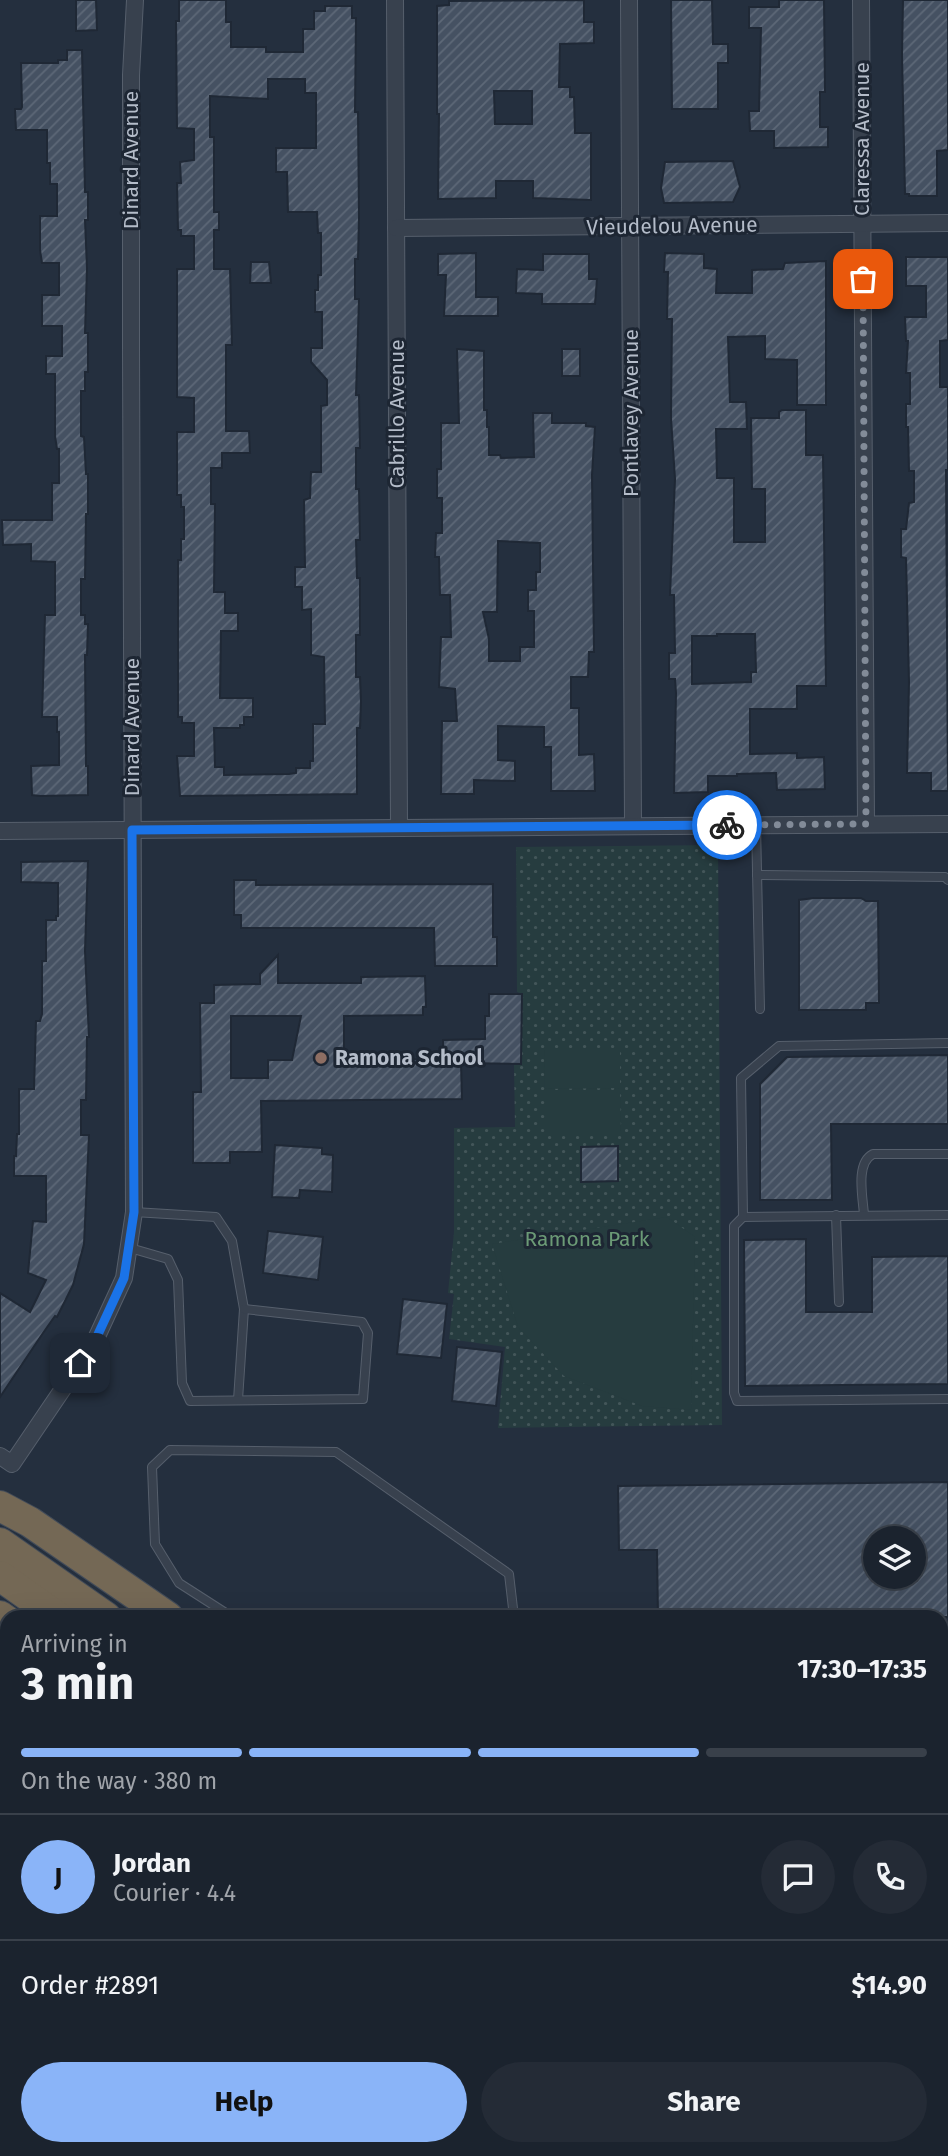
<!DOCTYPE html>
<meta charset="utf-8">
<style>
body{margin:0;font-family:"Fira Sans",sans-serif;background:#242b36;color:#f1f3f6;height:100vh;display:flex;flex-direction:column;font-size:26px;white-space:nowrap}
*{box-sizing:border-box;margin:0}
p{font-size:23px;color:#a0a4aa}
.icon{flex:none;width:38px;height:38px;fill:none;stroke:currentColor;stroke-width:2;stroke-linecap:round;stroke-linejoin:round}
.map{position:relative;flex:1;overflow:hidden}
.drawer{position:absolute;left:0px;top:1610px;width:948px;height:546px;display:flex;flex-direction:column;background:#1b232e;border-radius:21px 21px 0 0;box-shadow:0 7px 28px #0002,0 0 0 2px #39404a}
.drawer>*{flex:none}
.buttons{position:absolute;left:863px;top:1526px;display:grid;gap:14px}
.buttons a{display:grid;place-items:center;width:63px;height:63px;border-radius:50%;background:#1b232e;box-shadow:0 7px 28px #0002,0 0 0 2px #39404a;font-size:35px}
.pin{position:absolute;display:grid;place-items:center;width:60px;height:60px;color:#fff;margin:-30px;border-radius:14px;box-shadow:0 4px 10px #0006}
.courier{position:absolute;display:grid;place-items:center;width:70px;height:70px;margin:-35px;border:5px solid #1a73e8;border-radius:50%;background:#fff;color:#222;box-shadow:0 2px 9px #0007}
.summary em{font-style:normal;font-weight:700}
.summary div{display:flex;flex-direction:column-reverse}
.summary{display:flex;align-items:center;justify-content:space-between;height:119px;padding:0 21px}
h1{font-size:46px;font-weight:700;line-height:52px}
.bar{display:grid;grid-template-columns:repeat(4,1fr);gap:10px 7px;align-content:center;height:84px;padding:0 21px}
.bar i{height:9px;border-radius:5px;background:#39404a}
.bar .selected{background:#8ab4f8}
.bar p{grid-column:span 4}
.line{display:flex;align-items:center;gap:18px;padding:0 21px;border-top:2px solid #39404a}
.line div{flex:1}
.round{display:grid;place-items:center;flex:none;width:74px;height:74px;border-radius:37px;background:#242b36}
.cta{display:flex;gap:14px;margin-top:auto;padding:14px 21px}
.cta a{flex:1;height:80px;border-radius:42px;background:#8ab4f8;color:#111;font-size:28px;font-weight:700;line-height:80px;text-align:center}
.cta a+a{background:#242b36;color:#f1f3f6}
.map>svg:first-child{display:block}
</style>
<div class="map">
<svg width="948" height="2156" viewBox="0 0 948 2156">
<defs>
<pattern id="green-dots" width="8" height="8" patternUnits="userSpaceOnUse" patternTransform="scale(1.75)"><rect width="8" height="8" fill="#263c3f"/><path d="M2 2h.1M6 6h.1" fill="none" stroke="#435659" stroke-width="1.8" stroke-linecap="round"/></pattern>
<pattern id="building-hatch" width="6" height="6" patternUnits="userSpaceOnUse" patternTransform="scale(1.75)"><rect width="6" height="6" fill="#455162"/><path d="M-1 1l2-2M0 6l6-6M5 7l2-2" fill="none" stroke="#5d6877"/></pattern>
</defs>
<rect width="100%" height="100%" fill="#242f3e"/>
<polygon fill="url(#green-dots)" points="718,845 722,1425 498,1428 505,1347 449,1339 454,1294 448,1293 454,1232 454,1128 515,1127 514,1065 522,1064 522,994 517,992 516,847"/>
<g fill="#263c3f">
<polygon points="544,1049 620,1049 620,1088 545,1089"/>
<polygon points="545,1091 620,1091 621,1132 545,1132"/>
<polygon points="667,1217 695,1237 691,1410 642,1406 564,1376 518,1327 492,1244"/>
</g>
<g fill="url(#building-hatch)" stroke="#1f2835" stroke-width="2" fill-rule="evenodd">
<polygon points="76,0 96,0 97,30 76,31"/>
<path d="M179,0H226V22H231V47H266V52H303V29H314V11H325V6H352V18H356L355,112H358L359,218L358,259H355V299H359L356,395H359L360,448H356V489H359L360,540H356L357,578H360V635H356V677H360L361,702L360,728H357V794L180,796L177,756H194V723H182V717H178V560H181V539H184V507H181V495H177V432H194V398L177,397V269H194V236H181V230H178L177,183H181L180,162L194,160V129L177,128L176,21H179ZM268,79H305V93H316V148H276V172H287L288,212H317L318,233H321V275H318V290H315V312H322V348H311V362L327,380V405L321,406V472H311L310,498L304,500L305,567H295V587H302V610L311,609V655L324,657L325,724H313V761H310V768H296V773L289,774L224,775V767H215L214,728H240V725H244V717H253V698H220L221,631H238V613H225V592H214L215,504H211V468H222V453H250L249,431H226V345H232L230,269H214V230H219V212H214V137H210V96L268,99Z"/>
<path d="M584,0V22H594V43L560,44L559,87H570V97H574L575,133H591V200L533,198V181H496V198L438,199L439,114H437V6L449,5V1ZM494,91H532V124H495Z"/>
<polygon points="671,0 712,0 713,44 728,44 728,63 718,63 718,109 672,109"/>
<polygon points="779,0 824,0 825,92 820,92 820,127 828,127 828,147 774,148 774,131 750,131 749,111 759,111 761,28 749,28 749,7 779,7"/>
<polygon points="903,0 948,0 948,150 937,151 937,196 909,196 909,194 905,194 902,55"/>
<polygon points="67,50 82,50 85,192 88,192 88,220 85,220 87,268 85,333 88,333 88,372 85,372 85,391 81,391 81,436 84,437 86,474 88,474 88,514 86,514 85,579 81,579 81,615 85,615 85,624 88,624 87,655 85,655 86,766 88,766 88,795 40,796 32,795 31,766 59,765 59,732 57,732 57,717 42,717 45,615 55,615 55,562 31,561 31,544 3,545 2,520 52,520 52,483 59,483 59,449 57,449 55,436 55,374 46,374 46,356 62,356 62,326 42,326 42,295 59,295 59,263 42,263 40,250 40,216 57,216 57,184 50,184 50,163 47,163 47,130 16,130 15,109 21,109 22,107 21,63 58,63 58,60 67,60"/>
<polygon points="733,161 740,187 733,202 664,203 661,188 665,162"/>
<polygon points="476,253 476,297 498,297 498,316 444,316 446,275 438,275 438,254"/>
<path d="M665,253L704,254V268L717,269L716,293H752V270L783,269L785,263L826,261V405H797V360L765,359V336L728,337L730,402H746L747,429H716L717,478H734V542H765V489H752L751,418H779V412L782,410H806V455H823L826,686H797V709H750V754L797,753V758L824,757L825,789L777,790L776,773L737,774V776H708V792L674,793L676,693L675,679H669V653H675L674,595H670L675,479L671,418L672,319H667L668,272H664ZM717,634H755L756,672H751V682L692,684V636H717Z"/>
<polygon points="543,254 589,254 589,279 597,279 595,304 542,304 542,294 516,293 517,269 543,270"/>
<polygon points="906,257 948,257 948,340 940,341 940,387 948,387 948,470 946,470 948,791 931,791 931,773 907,773 909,682 906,558 901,557 901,529 906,529 909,503 914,502 914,471 909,471 908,427 906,427 906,404 910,404 910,373 906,373 908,341 906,341 905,317 926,317 926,286 906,286"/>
<polygon points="251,262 269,262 271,283 250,283"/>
<path d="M457,349L484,351V410H487V427H489V455H500L501,458L534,457L533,413H552V423H586V426L595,427L592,475L594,652H589L588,677H571V708H579V755L594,754L595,791H551V747H544V727L498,726V760L515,761V781L474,780V794H441L442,721H457L455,689L439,687L441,637H451L450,595H440L439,557H435L436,533H442V498H437V469H441V423H459ZM498,541L540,543V572H536V590H528V611H534V647H520V661H489V639L483,612H497Z"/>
<rect x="562" y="349" width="18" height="27"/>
<polygon points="88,861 85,951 89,1037 87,1037 86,1100 81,1100 81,1135 89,1135 84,1244 73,1285 57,1317 55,1316 43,1333 0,1397 0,1293 30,1312 46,1280 28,1273 33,1221 46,1222 46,1176 14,1176 14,1156 16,1156 17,1134 19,1134 19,1089 34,1089 36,1021 40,1021 42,1014 42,961 46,961 46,920 56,920 56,916 58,916 58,883 21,882 21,862"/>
<polygon points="234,880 256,880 256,885 493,884 493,937 497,937 497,966 435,966 434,928 241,928 241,915 234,915"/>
<polygon points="814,898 861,898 866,901 878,901 879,1003 866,1003 866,1010 799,1010 799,900"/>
<path d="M278,955V983H361V977L425,976L426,1007H423V1015L344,1016V1060L443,1059V1040L485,1039V1016H489V994H522L521,1064L461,1063L462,1099L261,1101L262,1152H230V1163H193V1092H201L200,1003H214V985L260,984V974ZM231,1016H301L292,1060H268V1078H231Z"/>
<polygon points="948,1055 948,1124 831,1124 832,1200 760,1200 760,1084 787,1057"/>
<polygon points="275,1145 322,1148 322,1154 333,1155 332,1192 300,1190 299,1198 272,1197"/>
<polygon points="618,1146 618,1181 581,1182 581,1147"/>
<polygon points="268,1231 323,1237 318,1280 263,1273"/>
<polygon points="806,1239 806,1312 872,1312 872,1257 948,1256 948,1384 745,1386 744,1240"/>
<polygon points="403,1299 447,1304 441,1358 397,1354"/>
<polygon points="457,1347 502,1352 496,1406 452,1401"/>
<path d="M948,1482V1617H658L657,1550H619L618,1486ZM875,1538H914V1577H875Z"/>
</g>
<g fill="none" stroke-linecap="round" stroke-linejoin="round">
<defs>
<g id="service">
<polyline points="756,825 760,1009"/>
<polyline points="757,875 945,877 948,880"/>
<polyline points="134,1212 216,1217 232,1241 244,1309 238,1400"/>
<polyline points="836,1215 839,1302"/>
<path d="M864,1215C863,1198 855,1163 873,1154H948"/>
<polyline points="948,1215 743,1217 734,1226 734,1393 737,1401 948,1399"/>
<polyline points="743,1217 741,1078 779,1046 948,1043"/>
<polyline points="130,1248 168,1259 178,1280 182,1383 190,1401 363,1399 368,1333 362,1322 244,1309"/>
<polyline points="232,1617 179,1583 155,1544 152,1467 170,1450 336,1452 509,1574 514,1617"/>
<polyline points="942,1778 948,1778"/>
<polyline points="0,1791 7,1796"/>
<polyline points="0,1981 7,1971"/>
<polyline points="942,2010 948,2012"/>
<polyline points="0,2075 7,2064"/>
<polyline points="0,2145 17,2156"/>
<polyline points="84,2149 95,2156"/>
<polyline points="362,2156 367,2149"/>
</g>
<g id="minor">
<polyline points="395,0 399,827"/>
<polyline points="629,0 633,826"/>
<polyline points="861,0 866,824"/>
<polyline points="396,228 948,223"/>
<polyline points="0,831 948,824"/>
<polyline points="0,1456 12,1464 94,1343 124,1278 134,1212 131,348 131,75 135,0"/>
</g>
<g id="tertiary">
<polyline points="0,1738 7,1743"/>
<polyline points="516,2149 523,2156"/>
</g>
<g id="motorway">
<polyline points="0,1506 30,1522 168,1617"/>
<polyline points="0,1543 106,1617"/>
<polyline points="0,1576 58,1617"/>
<polyline points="0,1616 7,1621"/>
<polyline points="0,1678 7,1684"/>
<polyline points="942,2100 948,2104"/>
<polyline points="567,2149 575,2156"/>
<polyline points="684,2149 693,2156"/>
<polyline points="739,2149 748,2156"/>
<polyline points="798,2149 808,2156"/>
<polyline points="843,2149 853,2156"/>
</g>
</defs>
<use href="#service" stroke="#565f6c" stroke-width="10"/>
<use href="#minor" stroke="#565f6c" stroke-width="18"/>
<use href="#tertiary" stroke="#565f6c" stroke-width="21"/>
<use href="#motorway" stroke="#434c59" stroke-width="32"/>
<use href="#service" stroke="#38414e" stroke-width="8"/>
<use href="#minor" stroke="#38414e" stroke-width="16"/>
<use href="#tertiary" stroke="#38414e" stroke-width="19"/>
<use href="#motorway" stroke="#746855" stroke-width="30"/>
</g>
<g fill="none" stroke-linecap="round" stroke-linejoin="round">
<polyline stroke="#828b98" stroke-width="7" stroke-dasharray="0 12.6" points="727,825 866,824 863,279"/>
<polyline stroke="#1a73e8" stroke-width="9" points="80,1363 94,1343 124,1278 134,1212 132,830 727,825"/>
</g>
<circle fill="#8d6e63" stroke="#1d2633" stroke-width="2.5" cx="321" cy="1058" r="7"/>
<g text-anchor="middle" stroke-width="6" stroke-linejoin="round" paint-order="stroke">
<g font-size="21" fill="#b4bcc9" stroke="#1d2633">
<text transform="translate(862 139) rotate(-90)" y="7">Claressa Avenue</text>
<text transform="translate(131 160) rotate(-90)" y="7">Dinard Avenue</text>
<text transform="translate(672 226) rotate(-1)" y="7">Vieudelou Avenue</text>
<text transform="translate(631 413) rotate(-90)" y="7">Pontlavey Avenue</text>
<text transform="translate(397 414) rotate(-90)" y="7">Cabrillo Avenue</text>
<text transform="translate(132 727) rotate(-90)" y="7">Dinard Avenue</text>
</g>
<g font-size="21" font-weight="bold" fill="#b4bcc9" stroke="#1d2633" text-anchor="start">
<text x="335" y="1065">Ramona School</text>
</g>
<g font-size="21" fill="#6b9a76" stroke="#1d2633">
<text x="587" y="1246">Ramona Park</text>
</g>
</g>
</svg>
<div class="buttons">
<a><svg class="icon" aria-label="layers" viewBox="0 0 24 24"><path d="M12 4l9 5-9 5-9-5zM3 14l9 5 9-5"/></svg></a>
</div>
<div class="pin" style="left:863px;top:279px;background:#ea580c"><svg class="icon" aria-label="bag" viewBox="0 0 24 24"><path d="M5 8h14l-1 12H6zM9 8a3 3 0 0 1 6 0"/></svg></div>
<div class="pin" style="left:80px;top:1363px;background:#1f2937"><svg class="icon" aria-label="home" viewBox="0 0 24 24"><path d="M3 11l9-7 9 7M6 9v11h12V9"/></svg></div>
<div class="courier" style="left:727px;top:825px"><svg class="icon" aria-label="bike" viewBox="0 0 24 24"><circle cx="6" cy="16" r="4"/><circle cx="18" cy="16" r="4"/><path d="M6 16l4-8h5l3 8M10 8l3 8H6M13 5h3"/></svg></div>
<section class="drawer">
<div class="summary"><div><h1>3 min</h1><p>Arriving in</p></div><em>17:30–17:35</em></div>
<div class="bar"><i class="selected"></i><i class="selected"></i><i class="selected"></i><i></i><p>On the way · 380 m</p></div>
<div class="line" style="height:126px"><b class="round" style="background:#8ab4f8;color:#111">J</b><div><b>Jordan</b><p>Courier · 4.4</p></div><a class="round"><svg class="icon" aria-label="chat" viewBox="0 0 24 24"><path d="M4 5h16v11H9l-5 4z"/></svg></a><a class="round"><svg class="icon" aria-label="phone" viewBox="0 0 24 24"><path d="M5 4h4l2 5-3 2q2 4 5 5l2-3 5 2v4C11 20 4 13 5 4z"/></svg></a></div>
<div class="line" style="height:91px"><div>Order #2891</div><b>$14.90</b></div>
<div class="cta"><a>Help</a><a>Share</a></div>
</section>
</div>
